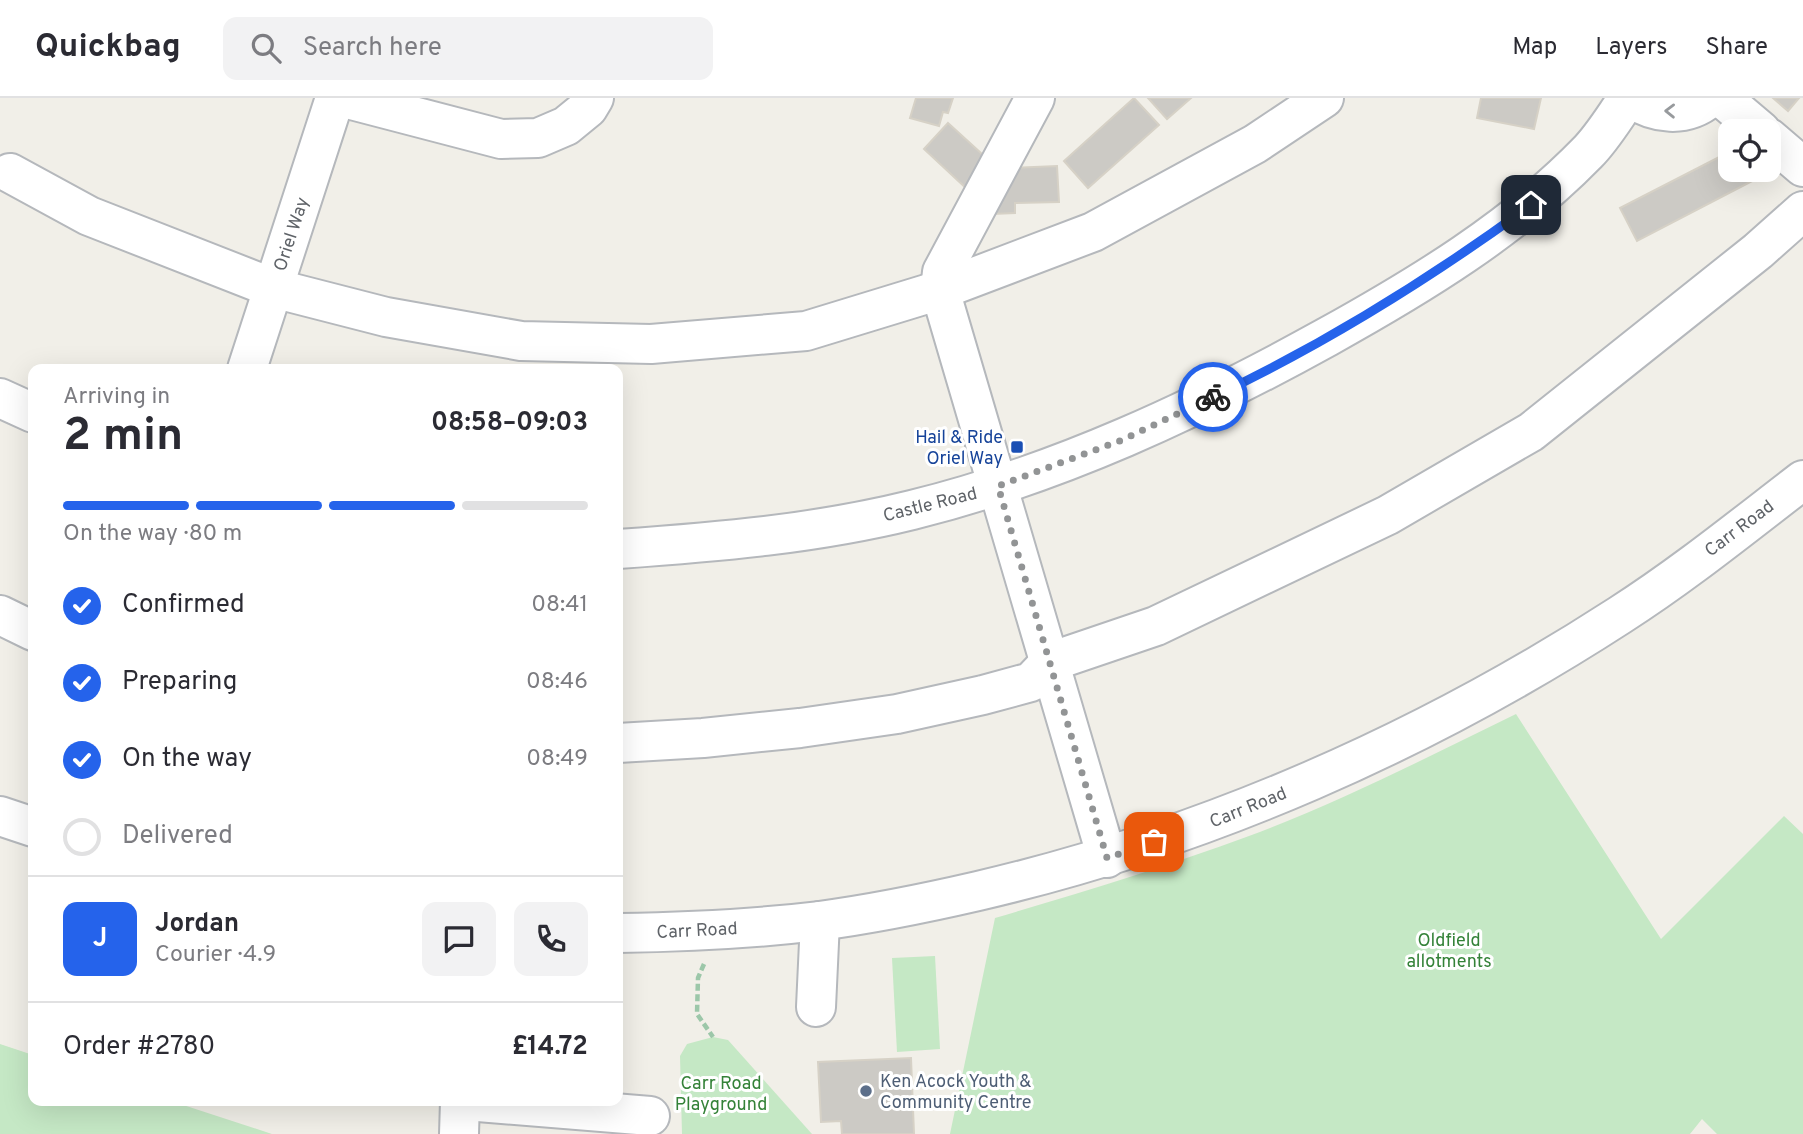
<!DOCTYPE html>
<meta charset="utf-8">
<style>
body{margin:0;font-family:Overpass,sans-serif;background:#f2f2f3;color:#2b2b33;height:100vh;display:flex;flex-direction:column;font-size:26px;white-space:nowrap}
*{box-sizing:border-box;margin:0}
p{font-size:23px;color:#7c7c81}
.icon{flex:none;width:38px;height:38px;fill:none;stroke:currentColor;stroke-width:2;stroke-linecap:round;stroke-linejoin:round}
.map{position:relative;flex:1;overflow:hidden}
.drawer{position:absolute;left:28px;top:266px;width:595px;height:742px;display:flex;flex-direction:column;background:#fff;border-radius:14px;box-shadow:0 7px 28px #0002}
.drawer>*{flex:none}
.buttons{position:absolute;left:1718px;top:21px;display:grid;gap:14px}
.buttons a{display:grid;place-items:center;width:63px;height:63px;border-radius:14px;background:#fff;box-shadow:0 7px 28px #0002;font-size:35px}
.pin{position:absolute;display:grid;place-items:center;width:60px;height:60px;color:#fff;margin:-30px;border-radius:14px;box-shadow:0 4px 10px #0006}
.courier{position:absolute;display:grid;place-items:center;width:70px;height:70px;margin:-35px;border:5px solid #2563eb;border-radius:50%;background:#fff;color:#222;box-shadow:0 2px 9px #0007}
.head em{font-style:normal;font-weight:700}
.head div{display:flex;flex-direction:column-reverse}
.head{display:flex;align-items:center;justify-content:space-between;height:119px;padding:0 35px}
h1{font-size:46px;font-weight:700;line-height:52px}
.bar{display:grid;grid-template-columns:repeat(4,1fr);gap:10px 7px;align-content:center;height:84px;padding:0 35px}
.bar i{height:9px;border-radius:5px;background:#e1e1e2}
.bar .active{background:#2563eb}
.bar p{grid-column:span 4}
.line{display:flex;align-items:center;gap:18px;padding:0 35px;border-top:2px solid #e1e1e2}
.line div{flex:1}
.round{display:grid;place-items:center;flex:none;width:74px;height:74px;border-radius:14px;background:#f2f2f3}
ol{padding:0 35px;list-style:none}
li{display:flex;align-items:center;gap:21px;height:77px}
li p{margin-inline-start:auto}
li .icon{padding:7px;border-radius:50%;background:#2563eb;color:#fff;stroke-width:4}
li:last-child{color:#7c7c81}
li i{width:38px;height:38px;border:4px solid #e1e1e2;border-radius:50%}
header{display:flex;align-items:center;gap:42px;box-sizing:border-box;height:98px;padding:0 35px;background:#fff;border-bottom:2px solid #e1e1e2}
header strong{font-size:33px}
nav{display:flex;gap:38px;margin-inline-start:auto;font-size:24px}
.search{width:490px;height:63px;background:#f2f2f3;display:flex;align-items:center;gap:18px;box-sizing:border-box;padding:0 24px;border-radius:14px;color:#7c7c81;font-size:26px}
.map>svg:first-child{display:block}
</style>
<header>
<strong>Quickbag</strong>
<div class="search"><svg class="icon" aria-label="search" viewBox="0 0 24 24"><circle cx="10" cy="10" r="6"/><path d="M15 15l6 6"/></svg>Search here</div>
<nav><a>Map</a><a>Layers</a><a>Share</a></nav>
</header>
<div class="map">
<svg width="1803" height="1036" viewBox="0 0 1803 1036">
<rect width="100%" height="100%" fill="#f1efe8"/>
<g fill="#c5e8c5">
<path d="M1516,616L1661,841L1784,718L1803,736V1036H1717L1702,1021L1690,1036H950L995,820C1080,795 1165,769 1249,738C1340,704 1428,659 1516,616Z"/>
<polygon points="935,858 940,951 897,954 892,860"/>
<polygon points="713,939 728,942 812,1036 682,1036 680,958 687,946"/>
<polygon points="0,946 33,957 33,1003 171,1003 272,1036 0,1036"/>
</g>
<g fill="#cccac5" stroke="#d6d1c6" stroke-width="2">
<polygon points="916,0 953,0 948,15 943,14 939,28 910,20"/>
<polygon points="1134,0 1159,27 1088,90 1064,63"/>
<polygon points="1148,0 1191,0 1167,21"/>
<polygon points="1481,0 1541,0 1534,31 1477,20"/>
<polygon points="1773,0 1799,0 1788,13"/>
<polygon points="948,25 983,57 980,61 988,69 967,91 924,51"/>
<polygon points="1731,53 1731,72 1751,72 1756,81 1637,143 1620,110"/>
<polygon points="1057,68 1059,104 1015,105 1015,115 993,116 1009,70"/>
<polygon points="911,960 914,1036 842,1036 841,1023 821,1024 818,964"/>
</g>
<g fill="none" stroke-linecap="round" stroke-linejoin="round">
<defs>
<g id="minor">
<polyline points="344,0 501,41 538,40 566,28 588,10 594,0"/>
<polyline points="1035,0 942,174 940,192 1107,760"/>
<path d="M1630,0C1655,16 1685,21 1710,0"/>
<polyline points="1722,0 1761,33"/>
<polyline points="1769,40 1803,69"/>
<polyline points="10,75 89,118 273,190 386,219 521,243 651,246 806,233 940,192 1093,134 1255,46 1324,0"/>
<polyline points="247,271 335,0"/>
<polyline points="0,300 33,315"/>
<path d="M618,451C717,444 815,436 912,412C1058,376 1195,312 1327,239C1419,188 1513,131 1587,55C1603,39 1615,18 1628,0"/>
<polyline points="0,517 33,533"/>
<polyline points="618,645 703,640 800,630 897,616 983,597 1031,584 1050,564 1156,528 1388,417 1531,334 1758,153 1803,113"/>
<polyline points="0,718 33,729"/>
<path d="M618,835C685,834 752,831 819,823C872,816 926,805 978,793C1206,740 1424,644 1620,517C1684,476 1743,428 1803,382"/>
<polyline points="816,909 820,823"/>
<polyline points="466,1003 650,1018"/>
<polyline points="459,1036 460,1003"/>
</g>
</defs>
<use href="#minor" stroke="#b5b8bc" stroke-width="42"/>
<polyline stroke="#9cc7a9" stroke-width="4.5" stroke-dasharray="7 3.5" stroke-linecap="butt" points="704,866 698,880 697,916 713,939"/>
<use href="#minor" stroke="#fff" stroke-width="38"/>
</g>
<defs><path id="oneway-chevron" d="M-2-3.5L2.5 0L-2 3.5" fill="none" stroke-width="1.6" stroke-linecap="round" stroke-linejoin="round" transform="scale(1.75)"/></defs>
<use stroke="#979a9d" href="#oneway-chevron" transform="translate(1670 13) rotate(-179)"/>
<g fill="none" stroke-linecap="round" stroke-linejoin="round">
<polyline stroke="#929495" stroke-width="7" stroke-dasharray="0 12.6" points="1154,744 1107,760 998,388 1122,342 1213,299"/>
<path stroke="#2563eb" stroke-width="9" d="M1213,299C1325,246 1431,180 1531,107"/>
</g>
<rect fill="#1a4fb4" stroke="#fff" stroke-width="2.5" x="1010" y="342" width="14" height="14" rx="3.5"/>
<circle fill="#5c6f8a" stroke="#fff" stroke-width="2.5" cx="866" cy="993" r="7"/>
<g text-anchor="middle" stroke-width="6" stroke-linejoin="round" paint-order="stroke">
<g font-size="18" fill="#5f6368" stroke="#fff">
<text transform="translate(291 136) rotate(-72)" y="6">Oriel Way</text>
<text transform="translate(930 406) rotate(-14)" y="6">Castle Road</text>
<text transform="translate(1739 430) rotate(-37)" y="6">Carr Road</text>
<text transform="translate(1248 709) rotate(-22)" y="6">Carr Road</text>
<text transform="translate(697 832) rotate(-3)" y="6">Carr Road</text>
</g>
<g font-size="18" fill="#164399" stroke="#fff" text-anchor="end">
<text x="1003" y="345">Hail &amp; Ride<tspan x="1003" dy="21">Oriel Way</tspan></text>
</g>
<g font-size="18" fill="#348238" stroke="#fff">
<text x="1449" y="848">Oldfield<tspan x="1449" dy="21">allotments</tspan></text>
<text x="721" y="991">Carr Road<tspan x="721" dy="21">Playground</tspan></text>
</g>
<g font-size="18" fill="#4e5e75" stroke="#fff" text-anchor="start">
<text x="880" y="989">Ken Acock Youth &amp;<tspan x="880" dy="21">Community Centre</tspan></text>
</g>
</g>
</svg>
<div class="buttons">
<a><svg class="icon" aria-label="locate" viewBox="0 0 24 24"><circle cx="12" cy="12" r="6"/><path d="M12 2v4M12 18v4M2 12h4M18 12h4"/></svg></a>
</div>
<div class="pin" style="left:1154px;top:744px;background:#ea580c"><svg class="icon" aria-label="bag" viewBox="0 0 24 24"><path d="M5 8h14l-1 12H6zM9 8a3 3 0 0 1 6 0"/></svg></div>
<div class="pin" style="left:1531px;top:107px;background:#1f2937"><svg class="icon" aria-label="home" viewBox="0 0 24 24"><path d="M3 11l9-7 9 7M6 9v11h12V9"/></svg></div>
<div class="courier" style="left:1213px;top:299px"><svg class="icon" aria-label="bike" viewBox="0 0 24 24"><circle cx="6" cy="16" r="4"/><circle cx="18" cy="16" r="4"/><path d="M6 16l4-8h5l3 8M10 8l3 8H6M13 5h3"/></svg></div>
<section class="drawer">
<div class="head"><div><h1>2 min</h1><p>Arriving in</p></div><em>08:58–09:03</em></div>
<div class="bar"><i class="active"></i><i class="active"></i><i class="active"></i><i></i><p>On the way · 80 m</p></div>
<ol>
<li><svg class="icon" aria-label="check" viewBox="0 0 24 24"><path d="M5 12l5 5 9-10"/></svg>Confirmed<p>08:41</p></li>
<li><svg class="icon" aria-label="check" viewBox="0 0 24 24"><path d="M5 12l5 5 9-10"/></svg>Preparing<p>08:46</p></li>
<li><svg class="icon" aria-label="check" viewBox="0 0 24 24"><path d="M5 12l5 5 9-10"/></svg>On the way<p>08:49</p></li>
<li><i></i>Delivered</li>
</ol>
<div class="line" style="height:126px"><b class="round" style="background:#2563eb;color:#fff">J</b><div><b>Jordan</b><p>Courier · 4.9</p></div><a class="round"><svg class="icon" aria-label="chat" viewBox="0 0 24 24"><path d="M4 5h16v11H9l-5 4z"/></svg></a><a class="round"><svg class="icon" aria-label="phone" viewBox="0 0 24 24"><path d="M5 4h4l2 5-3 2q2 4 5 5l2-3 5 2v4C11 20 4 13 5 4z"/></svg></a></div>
<div class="line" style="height:91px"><div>Order #2780</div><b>£14.72</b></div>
</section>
</div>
